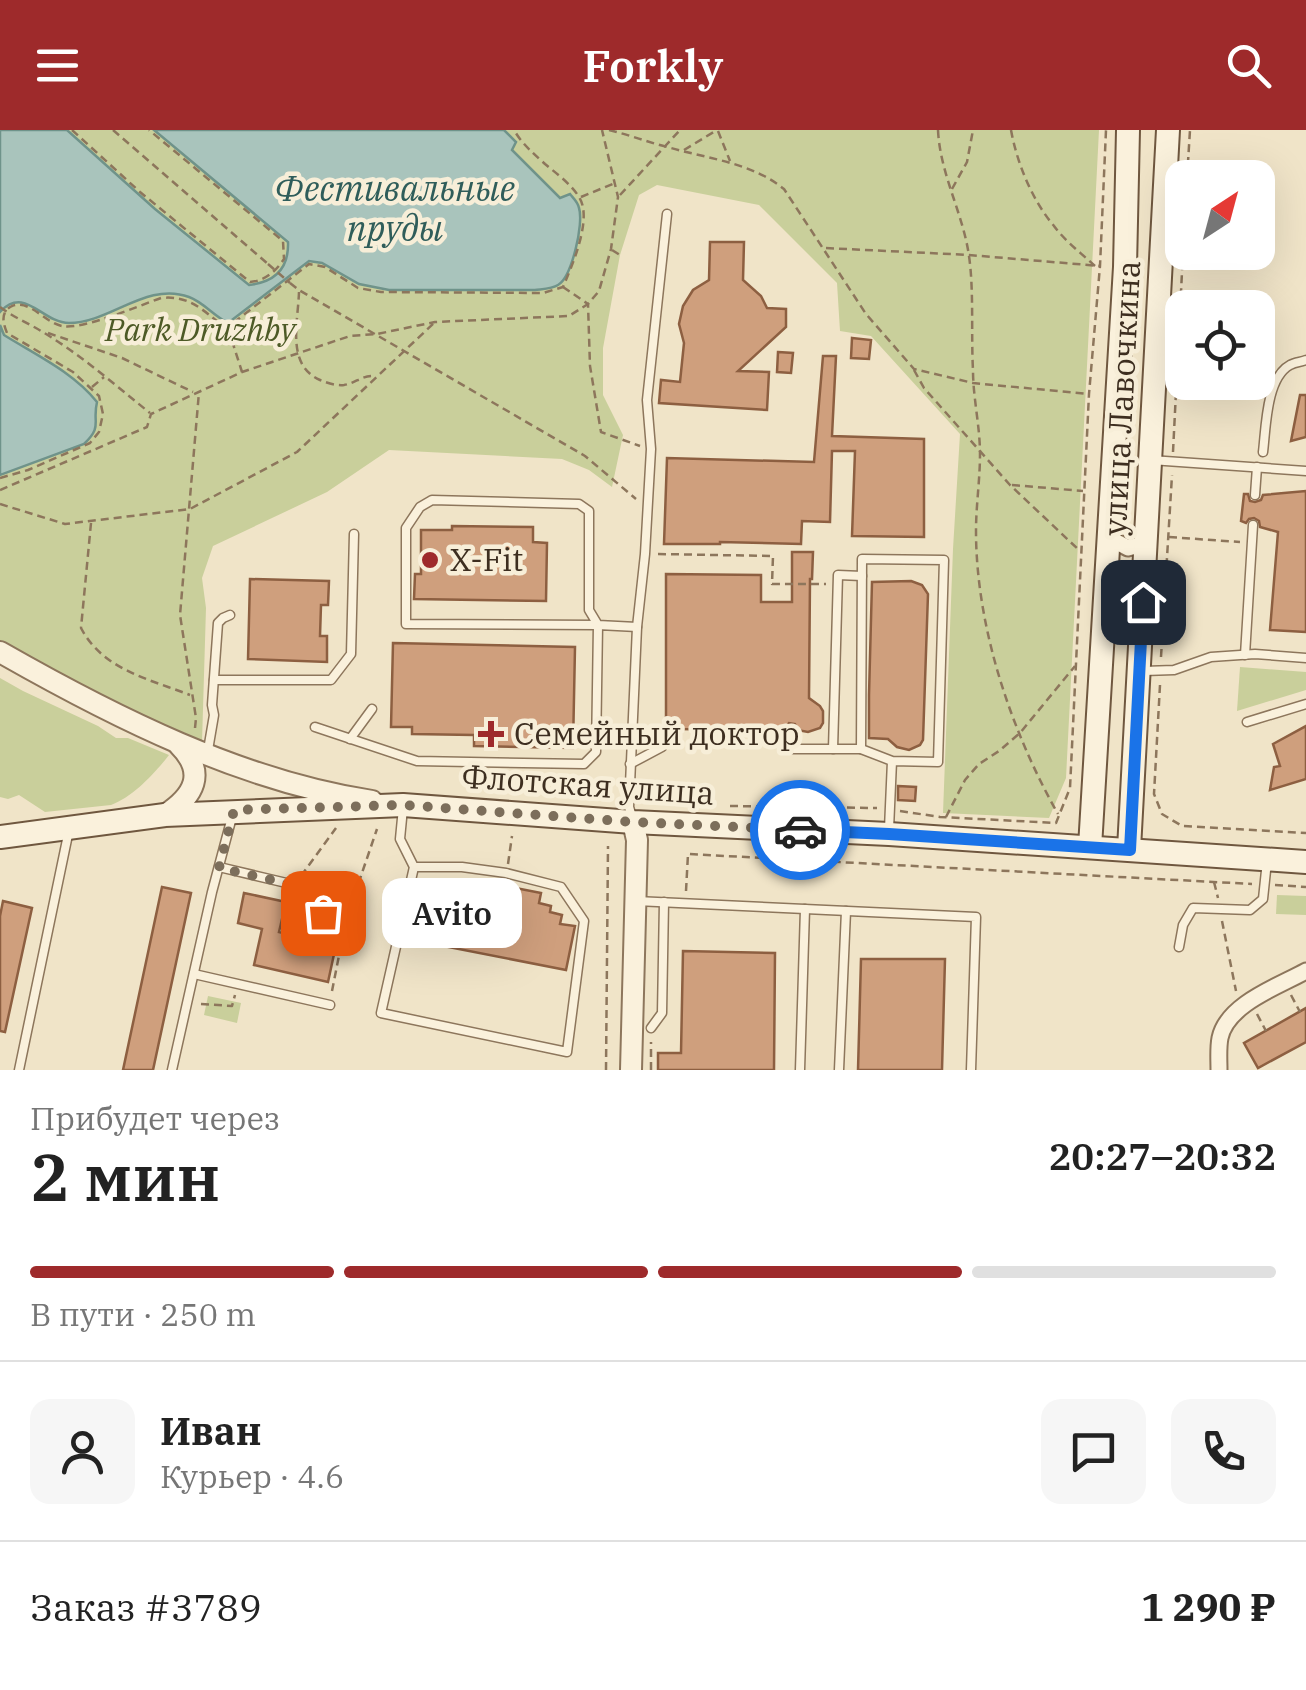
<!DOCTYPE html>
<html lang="ru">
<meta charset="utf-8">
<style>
body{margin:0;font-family:"IBM Plex Serif",serif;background:#f6f6f6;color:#222;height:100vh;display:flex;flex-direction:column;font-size:38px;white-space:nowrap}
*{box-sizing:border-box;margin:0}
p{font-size:32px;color:#767676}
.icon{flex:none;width:55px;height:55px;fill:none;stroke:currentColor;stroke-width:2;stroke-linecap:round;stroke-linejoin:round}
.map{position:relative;height:940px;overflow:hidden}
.drawer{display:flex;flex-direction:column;background:#fff;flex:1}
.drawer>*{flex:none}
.needle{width:65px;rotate:36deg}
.buttons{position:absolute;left:1165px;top:30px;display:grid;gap:20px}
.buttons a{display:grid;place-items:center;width:110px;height:110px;border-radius:20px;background:#fff;box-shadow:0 10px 40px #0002;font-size:50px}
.pin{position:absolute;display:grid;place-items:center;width:85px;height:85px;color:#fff;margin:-42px;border-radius:20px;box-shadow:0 5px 15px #0006}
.courier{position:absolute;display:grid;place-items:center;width:100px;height:100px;margin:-50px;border:8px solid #1a73e8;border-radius:50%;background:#fff;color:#222;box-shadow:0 2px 12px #0007}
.bubble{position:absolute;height:70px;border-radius:20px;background:#fff;box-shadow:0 10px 40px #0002;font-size:32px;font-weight:600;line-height:70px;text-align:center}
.summary em{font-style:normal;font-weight:600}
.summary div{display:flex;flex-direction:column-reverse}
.summary{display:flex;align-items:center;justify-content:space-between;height:170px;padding:0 30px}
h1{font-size:65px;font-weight:600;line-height:75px}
.bar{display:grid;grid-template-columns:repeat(4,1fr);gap:15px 10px;align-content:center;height:120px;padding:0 30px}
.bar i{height:12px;border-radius:8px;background:#e0e0e0}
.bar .on{background:#9e2a2b}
.bar p{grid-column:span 4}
.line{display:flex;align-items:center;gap:25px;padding:0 30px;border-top:2px solid #e0e0e0}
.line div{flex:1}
.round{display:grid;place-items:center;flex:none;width:105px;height:105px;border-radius:20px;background:#f6f6f6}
header{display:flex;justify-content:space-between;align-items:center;height:130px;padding:0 30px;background:#9e2a2b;color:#fff;font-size:45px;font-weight:600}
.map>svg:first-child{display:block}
</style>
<header><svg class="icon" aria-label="menu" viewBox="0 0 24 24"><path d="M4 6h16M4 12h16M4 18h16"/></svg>Forkly<svg class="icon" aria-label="search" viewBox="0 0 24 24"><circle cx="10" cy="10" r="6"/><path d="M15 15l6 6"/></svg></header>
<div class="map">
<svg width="1306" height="940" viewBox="0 0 1306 940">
<rect width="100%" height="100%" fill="#f0e4c8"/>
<g fill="#c9cf9b">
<polygon points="0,0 1099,0 1066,648 1049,688 943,683 953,419 960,304 871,206 840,201 837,153 759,75 657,55 639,65 620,125 603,218 603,265 623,305 612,357 589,340 562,329 389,320 327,362 213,416 202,448 206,478 202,612 84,560 0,516"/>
<polygon points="1240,537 1306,542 1306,560 1237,581"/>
<path d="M0,548L23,561L98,596L116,608H128L169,625C155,643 133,667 111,675L45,682L19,665L8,669L0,667Z"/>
<polygon points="1277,765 1306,766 1306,785 1276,784"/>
<polygon points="208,866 241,873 237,893 204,885"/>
</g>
<g fill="#a9c4bc" stroke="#6f938a" stroke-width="2.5">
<path d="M0,0H67L155,79L249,155C275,152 289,139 288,112L154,0H504L516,12L512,20L560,68L570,64C573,68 578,72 579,78C584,93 572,147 558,155C552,159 542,159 535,160H389L359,154L322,133L309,131L228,193C214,186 203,172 189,167C147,151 110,193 69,193C42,193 25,155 0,182Z"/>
<path d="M0,195L4,205C36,225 73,242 97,272C92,293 103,296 84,314L0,345Z"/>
</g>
<g fill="#cf9f7d" stroke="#8d5f41" stroke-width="2.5">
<polygon points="710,112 744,112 743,150 761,166 767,178 786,179 786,197 738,241 769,242 767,280 659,273 661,250 680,252 684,213 679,194 683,176 693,160 709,150"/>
<polygon points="852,208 871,210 869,229 851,228"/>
<polygon points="778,222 793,223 791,243 777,242"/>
<polygon points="823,226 836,226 832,306 924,309 924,407 852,406 855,321 832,321 830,392 802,391 801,414 720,412 720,414 664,414 667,328 814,332"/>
<polygon points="1300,265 1306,265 1306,307 1291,311"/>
<polygon points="1306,361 1306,502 1270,500 1278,402 1260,397 1259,391 1254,388 1249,389 1246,393 1241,391 1244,364 1248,364 1250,371 1255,372 1261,370 1263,365"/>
<polygon points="452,396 533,397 533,412 547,413 546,471 414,469 415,444 421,444 421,400 452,400"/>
<polygon points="792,422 813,422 812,449 810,449 809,568 820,576 823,581 823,593 820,598 808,602 797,600 795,594 789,593 783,600 666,599 666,444 761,445 761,472 792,472"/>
<polygon points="250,449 329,451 328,475 321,475 320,506 327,506 327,532 248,529"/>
<polygon points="911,451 922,455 928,464 923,610 920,615 909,620 897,617 888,609 869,608 869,565 872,452"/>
<polygon points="393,513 575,517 573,618 474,616 474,605 412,604 412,597 391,597"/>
<polygon points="1306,596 1306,649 1270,660 1274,637 1280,636 1273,614"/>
<polygon points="898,656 916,657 915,671 898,670"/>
<polygon points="476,750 541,763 539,773 551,776 550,782 562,785 560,794 575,796 566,840 423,812 432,768 442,770 445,758 462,762 463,757 474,759"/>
<polygon points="162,757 191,763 153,940 123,940"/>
<polygon points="244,763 286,772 279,802 336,815 328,852 254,835 262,799 238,793"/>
<polygon points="3,771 32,778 5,902 0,901 0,786"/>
<polygon points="683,821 775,823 774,940 658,940 658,923 681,923"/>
<polygon points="861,829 945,829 942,940 858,940"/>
<polygon points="1306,878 1306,912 1258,938 1244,913"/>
</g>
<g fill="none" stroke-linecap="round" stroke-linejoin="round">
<defs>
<g id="service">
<path d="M1263,322C1266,298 1266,248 1290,235C1295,232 1301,232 1306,230"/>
<polyline points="1151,330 1306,341"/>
<polyline points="1255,365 1257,337"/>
<polyline points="1245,525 1253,395"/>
<polyline points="1144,541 1174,540 1211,527 1255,524 1306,528"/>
<polyline points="214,550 331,550 351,524 354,404"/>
<polyline points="1247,592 1306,574"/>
<polyline points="315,597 417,631 584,634 596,622 598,495 589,480 589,381 579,374 432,370 420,377 406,398 406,494 598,495 637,497"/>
<polyline points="790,600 790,619 861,619"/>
<polyline points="350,609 372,579"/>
<polyline points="833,619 838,445 862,446"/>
<polyline points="208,620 214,585 212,575 218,493 223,488 230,485"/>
<polyline points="630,634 662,617"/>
<polyline points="403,678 400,709 414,737 381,883 567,922 584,791 561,757 506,743 462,737 414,737"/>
<polyline points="632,687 629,677 637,497 645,424 651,319 647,270 667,84"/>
<polyline points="889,699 892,631 938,632 944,430 862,429 861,619 892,631"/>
<polyline points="219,737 295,755 300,777 346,788"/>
<polyline points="636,771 976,787 971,940"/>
<polyline points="1179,817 1183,795 1193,778 1250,780 1263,769 1267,731"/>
<polyline points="194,844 330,875"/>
<polyline points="651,898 662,883 664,772"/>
<polyline points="19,940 69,700"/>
<polyline points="172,940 212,762 232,687"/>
<polyline points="800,940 805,779"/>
<polyline points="839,940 846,781"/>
</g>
<g id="minor">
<polyline points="1109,401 1113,410 1128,418 1140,415 1146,405"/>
<path d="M1219,940C1219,930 1218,918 1220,908C1227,874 1279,856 1306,841"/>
</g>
<g id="tertiary">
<path d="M0,522C114,587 241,651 372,671"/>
<path d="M165,685C194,666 207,643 179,615"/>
<polyline points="631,940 637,710 633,692"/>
</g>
<g id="secondary">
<polyline points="0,707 165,685 403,675 633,692 889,704 1306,732"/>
<polyline points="1090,717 1125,137 1128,0"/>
<polyline points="1129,719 1168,0"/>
</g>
</defs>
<use href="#service" stroke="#8d765c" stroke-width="11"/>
<use href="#minor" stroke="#8d765c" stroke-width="19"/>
<use href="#tertiary" stroke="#8d765c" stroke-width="24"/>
<use href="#secondary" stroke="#6f573f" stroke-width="26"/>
<g stroke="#8d765c" stroke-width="2.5" stroke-dasharray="8 5" stroke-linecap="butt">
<path d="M72,0L140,62L250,152C265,151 276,141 284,129L283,111L149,0"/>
<polyline points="113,0 268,134"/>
<path d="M609,0C630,5 650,13 671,18C710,29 752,33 784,59L866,184L914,239L973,253L1088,264"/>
<path d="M938,0C940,44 963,83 969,126C974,160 971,205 973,240C973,268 980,296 980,324C980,350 976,375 976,401C976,497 1011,601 1058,684"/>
<path d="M1011,0C1017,33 1032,70 1054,96C1065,111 1081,123 1095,136"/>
<polyline points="718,1 730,31"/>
<polyline points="684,20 717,0"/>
<polyline points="1187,48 1190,0"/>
<polyline points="952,59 967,32 973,0"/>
<polyline points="620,65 680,0"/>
<polyline points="581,67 615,53"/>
<polyline points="826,118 969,125 1100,136"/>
<polyline points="612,120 620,125"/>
<polyline points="290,153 299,160 585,326 636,369"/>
<polyline points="563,157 588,174 590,236 601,302 640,316"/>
<path d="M299,162C298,193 286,235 320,250C327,253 337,256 344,255C356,253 362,245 375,246"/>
<path d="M0,177C13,187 28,193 41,201C80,224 115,255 150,283"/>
<polyline points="228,198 242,242"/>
<polyline points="48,203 122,228 193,262"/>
<polyline points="914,240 924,258 1010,355 1080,421"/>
<polyline points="92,257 104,247"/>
<polyline points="1173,322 1183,122"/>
<path d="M0,348L28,340L90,313L99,302L103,284L99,266L73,242L7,203C3,193 0,182 12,176C30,169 45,193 62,196C83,200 138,176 161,168C189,165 203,180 224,197H228L309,134L325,137L358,158L381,162L543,163L563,157C572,136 593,88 579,67C571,54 557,44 545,34C533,23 522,14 514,0"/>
<polyline points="1012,355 1083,361"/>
<polyline points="0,360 147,297 151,284 242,242 350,206 377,204 435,192 569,186 588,174 599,161 611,119 618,67 602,0"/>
<polyline points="0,374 65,394 190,379 297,322 434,193"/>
<path d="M91,393L81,498C103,540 149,549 190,565"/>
<polyline points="1169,407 1240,412"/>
<polyline points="658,424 773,426 772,454 826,454"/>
<polyline points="1161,527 1172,345"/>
<polyline points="1160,555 1154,664 1162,684 1182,696 1306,703"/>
<polyline points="195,598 196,588 180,485 199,262"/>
<polyline points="730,676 877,678"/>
<polyline points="900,681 940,687 1056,693 1070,658 1089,264 1100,136 1106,0"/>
<polyline points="946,687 965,650 979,634 999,621 1020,603 1075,536"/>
<polyline points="508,734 512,706"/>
<polyline points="301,746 336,698"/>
<polyline points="1214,752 1218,768"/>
<polyline points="1275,755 1306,757"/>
<polyline points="686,761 688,724 1252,754"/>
<polyline points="350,778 377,699"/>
<polyline points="1222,791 1236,861"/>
<polyline points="332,861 344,800"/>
<polyline points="1291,865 1300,882"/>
<polyline points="201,874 232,876 235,865"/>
<polyline points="1257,884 1266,901"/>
<polyline points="606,940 608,716"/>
<polyline points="651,940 651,912"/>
</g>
<use href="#service" stroke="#faf1dc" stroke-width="8"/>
<use href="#minor" stroke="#faf1dc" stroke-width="15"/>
<use href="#tertiary" stroke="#faf1dc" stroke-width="20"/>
<use href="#secondary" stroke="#faf1dc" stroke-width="22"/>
<polyline stroke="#8d765c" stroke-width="2.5" stroke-dasharray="8 5" stroke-linecap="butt" points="268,134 290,153"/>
</g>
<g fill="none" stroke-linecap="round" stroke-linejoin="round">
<polyline stroke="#7c6e5b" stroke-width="10" stroke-dasharray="0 18" points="323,783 300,778 294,755 219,738 234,680 403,675 633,692 800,700"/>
<polyline stroke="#1a73e8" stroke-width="12" points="800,700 889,704 1130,720 1143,472"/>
</g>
<g fill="#9e2a2b" stroke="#f7eed8" stroke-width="4">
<circle cx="430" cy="430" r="10"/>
<path d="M486 589h10v10h10v10h-10v10h-10v-10h-10v-10h10z"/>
</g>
<g text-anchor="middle" stroke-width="9" stroke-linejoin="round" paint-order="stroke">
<g font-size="32" font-style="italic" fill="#4d5a26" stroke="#f7eed8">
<text x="200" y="211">Park Druzhby</text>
</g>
<g font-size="32" fill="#3d2e20" stroke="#f7eed8">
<text transform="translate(1122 268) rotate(-87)" y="11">улица Лавочкина</text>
<text transform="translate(588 655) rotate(4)" y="11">Флотская улица</text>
</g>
<g font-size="32" fill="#3d2e20" stroke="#f7eed8" text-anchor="start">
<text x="450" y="441">X-Fit</text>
<text x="514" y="615">Семейный доктор</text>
</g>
<g font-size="35" font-style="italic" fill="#2f5d5a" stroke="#f7eed8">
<text x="395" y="71">Фестивальные<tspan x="395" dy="40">пруды</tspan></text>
</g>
</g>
</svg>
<div class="buttons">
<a><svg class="needle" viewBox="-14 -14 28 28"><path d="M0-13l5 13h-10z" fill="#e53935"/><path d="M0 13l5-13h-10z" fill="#767676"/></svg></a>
<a><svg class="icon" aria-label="locate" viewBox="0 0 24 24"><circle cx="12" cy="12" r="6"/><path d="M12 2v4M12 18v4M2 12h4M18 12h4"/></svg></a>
</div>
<div class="pin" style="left:323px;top:783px;background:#ea580c"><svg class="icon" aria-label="bag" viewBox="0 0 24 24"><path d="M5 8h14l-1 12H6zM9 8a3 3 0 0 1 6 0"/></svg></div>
<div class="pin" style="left:1143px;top:472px;background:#1f2937"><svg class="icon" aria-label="home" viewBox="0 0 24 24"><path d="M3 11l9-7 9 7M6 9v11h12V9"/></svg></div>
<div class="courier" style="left:800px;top:700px"><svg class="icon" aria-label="car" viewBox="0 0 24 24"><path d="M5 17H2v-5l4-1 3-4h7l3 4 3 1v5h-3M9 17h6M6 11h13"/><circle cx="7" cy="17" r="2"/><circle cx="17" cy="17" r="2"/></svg></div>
<div class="bubble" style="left:382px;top:748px;width:140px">Avito</div>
</div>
<section class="drawer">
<div class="summary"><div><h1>2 мин</h1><p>Прибудет через</p></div><em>20:27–20:32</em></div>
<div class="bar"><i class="on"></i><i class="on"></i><i class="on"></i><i></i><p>В пути · 250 m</p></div>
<div class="line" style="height:180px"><a class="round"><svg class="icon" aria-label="person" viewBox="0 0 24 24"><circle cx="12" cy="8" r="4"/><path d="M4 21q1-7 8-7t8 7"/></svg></a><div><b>Иван</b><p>Курьер · 4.6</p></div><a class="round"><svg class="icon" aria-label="chat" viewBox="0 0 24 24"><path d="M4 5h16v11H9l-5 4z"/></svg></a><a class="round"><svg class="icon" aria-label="phone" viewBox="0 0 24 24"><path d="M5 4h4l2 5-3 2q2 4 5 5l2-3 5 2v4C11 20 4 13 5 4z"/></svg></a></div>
<div class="line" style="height:130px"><div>Заказ #3789</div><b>1 290 ₽</b></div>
</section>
